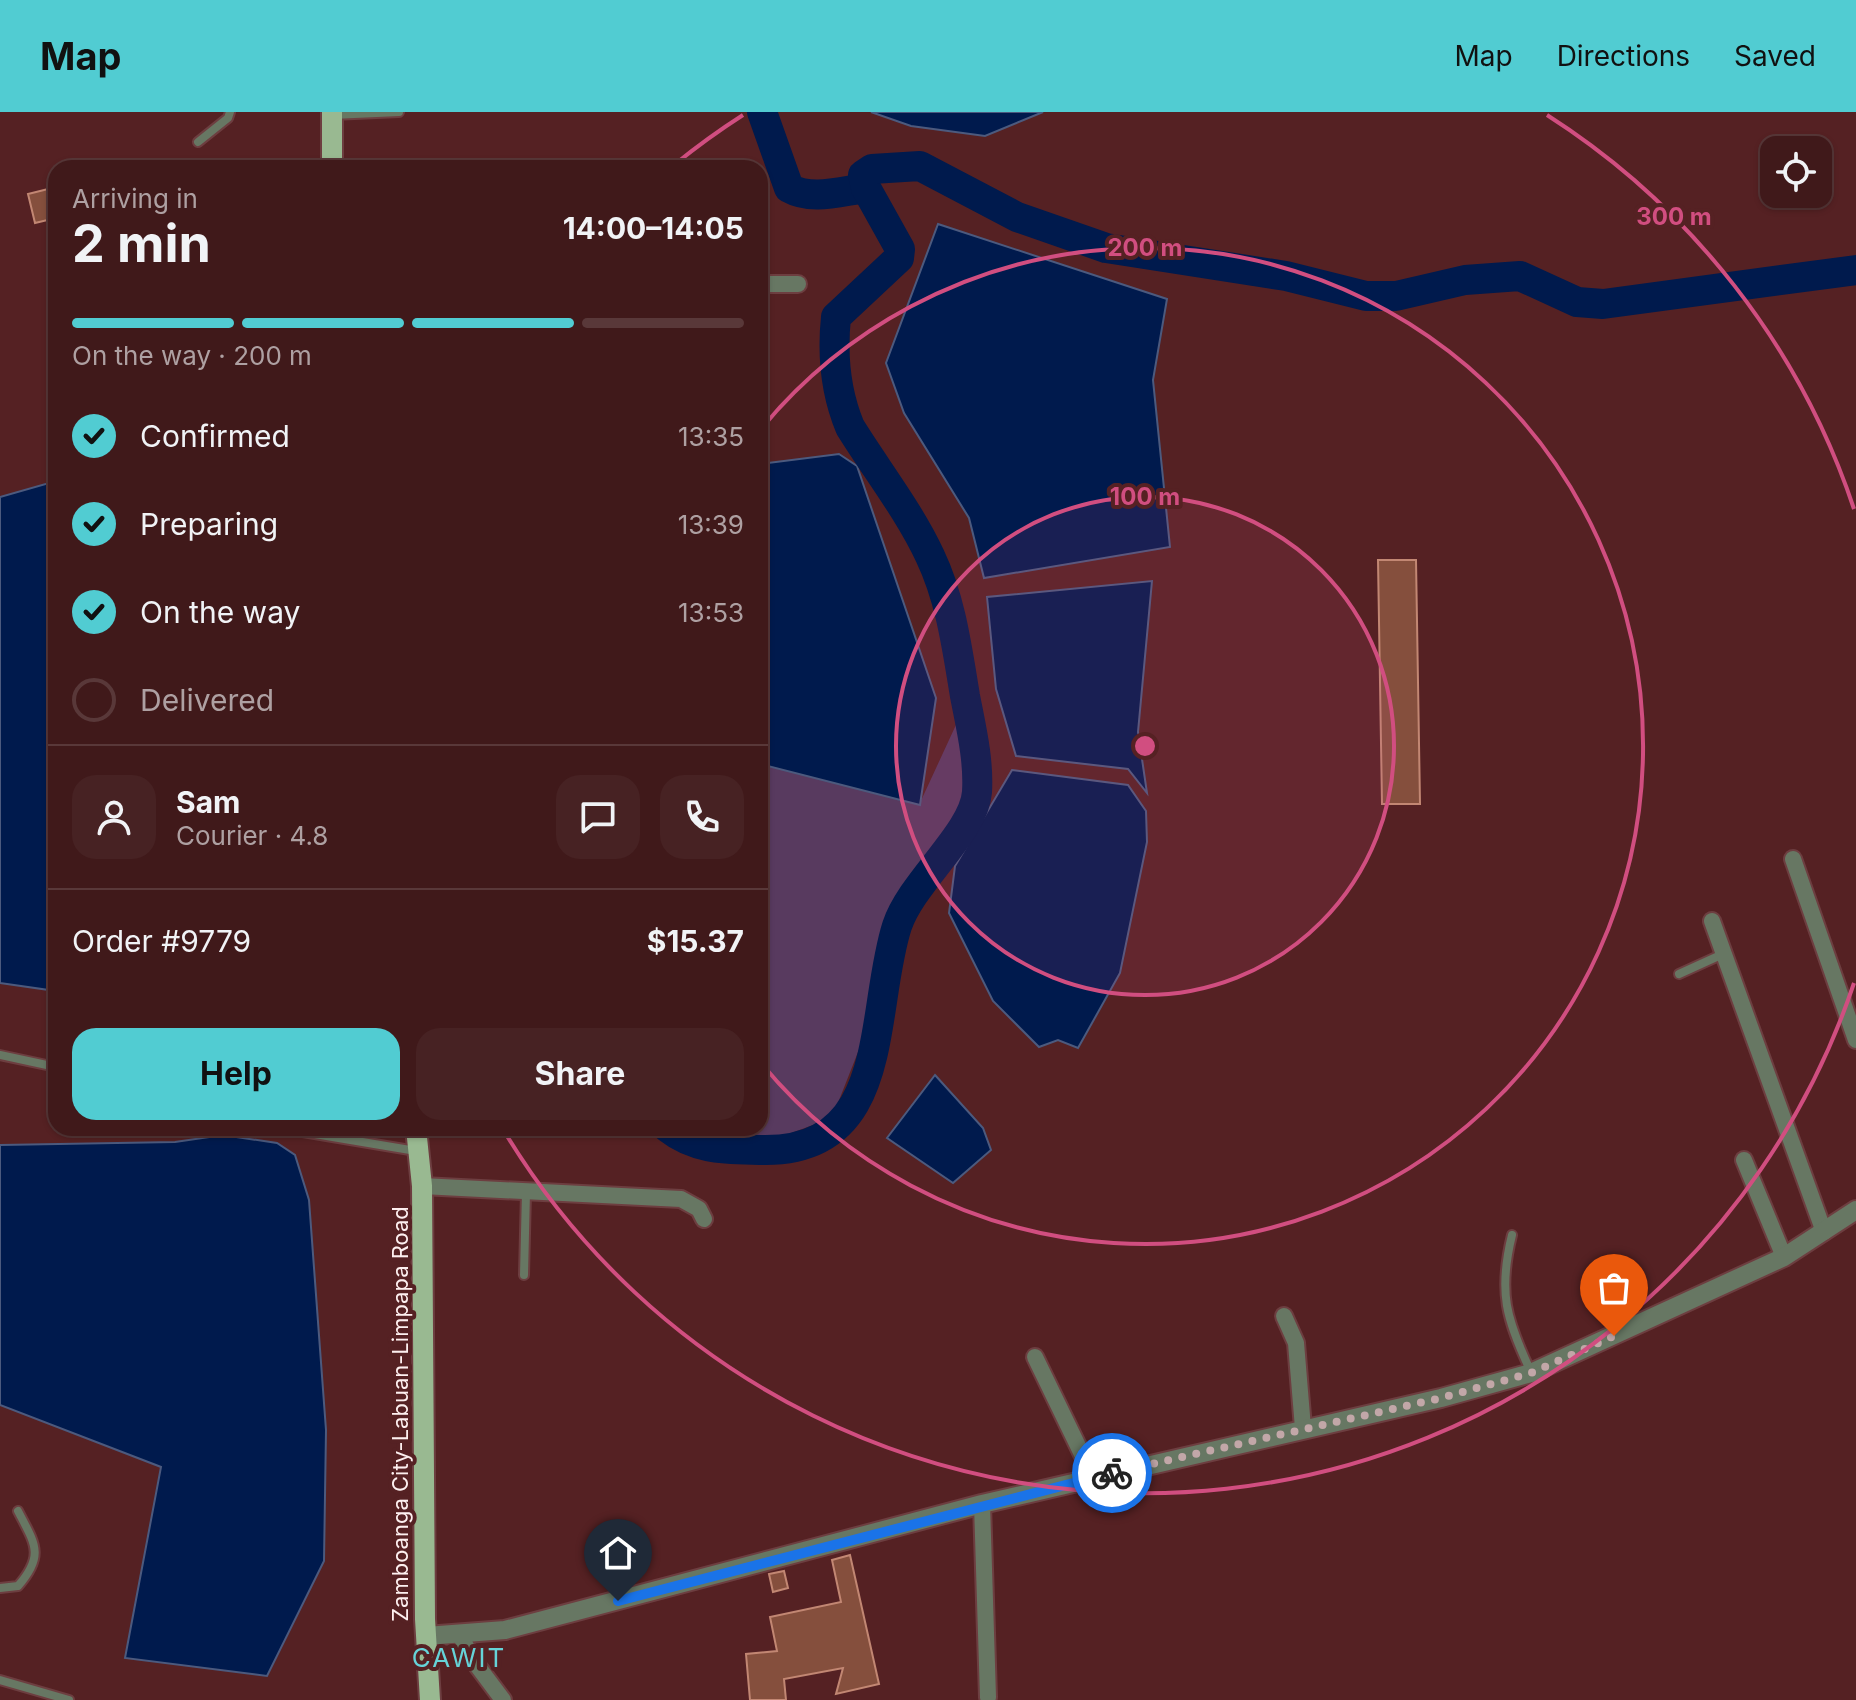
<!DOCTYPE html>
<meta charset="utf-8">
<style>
body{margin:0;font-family:Inter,sans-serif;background:#472223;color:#f1f3f6;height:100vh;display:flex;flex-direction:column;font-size:30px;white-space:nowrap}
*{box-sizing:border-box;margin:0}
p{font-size:26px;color:#aea0a2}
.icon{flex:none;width:44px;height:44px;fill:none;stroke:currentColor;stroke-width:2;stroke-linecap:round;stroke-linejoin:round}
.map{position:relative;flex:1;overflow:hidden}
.details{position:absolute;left:48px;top:48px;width:720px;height:976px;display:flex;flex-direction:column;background:#40191a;border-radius:24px;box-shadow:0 2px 6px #0004,0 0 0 2px #593839}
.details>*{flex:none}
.tools{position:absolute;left:1760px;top:24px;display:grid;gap:16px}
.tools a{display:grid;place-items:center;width:72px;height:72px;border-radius:16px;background:#40191a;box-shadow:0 2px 6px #0004,0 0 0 2px #593839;font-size:40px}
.pin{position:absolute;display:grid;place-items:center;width:68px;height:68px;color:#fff;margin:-82px -34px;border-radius:50% 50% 50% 0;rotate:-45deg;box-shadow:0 0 8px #0007}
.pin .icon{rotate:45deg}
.courier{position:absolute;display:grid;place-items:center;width:80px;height:80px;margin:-40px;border:6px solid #1a73e8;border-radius:50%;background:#fff;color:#222;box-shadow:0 2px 10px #0007}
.summary em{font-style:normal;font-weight:700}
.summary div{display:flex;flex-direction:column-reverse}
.summary{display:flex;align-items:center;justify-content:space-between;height:136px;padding:0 24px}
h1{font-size:52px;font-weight:700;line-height:60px}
.bar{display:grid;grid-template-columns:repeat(4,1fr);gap:12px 8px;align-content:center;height:96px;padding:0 24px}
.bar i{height:10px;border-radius:6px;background:#593839}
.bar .active{background:#51ccd2}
.bar p{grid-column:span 4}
.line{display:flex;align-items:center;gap:20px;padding:0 24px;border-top:2px solid #593839}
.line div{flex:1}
.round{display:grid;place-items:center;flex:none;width:84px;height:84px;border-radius:24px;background:#472223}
ol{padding:0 24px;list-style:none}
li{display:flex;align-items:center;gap:24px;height:88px}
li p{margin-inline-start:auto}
li .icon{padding:8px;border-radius:50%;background:#51ccd2;color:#111;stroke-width:4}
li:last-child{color:#aea0a2}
li i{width:44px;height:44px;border:4px solid #593839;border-radius:50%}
.cta{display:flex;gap:16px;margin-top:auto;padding:16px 24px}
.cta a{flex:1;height:92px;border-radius:24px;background:#51ccd2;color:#111;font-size:32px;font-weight:700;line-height:92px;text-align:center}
.cta a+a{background:#472223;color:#f1f3f6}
header{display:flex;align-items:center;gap:48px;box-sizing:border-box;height:112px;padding:0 40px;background:#51ccd2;color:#111}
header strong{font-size:38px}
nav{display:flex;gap:44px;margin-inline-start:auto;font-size:28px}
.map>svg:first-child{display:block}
</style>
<header>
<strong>Map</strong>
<nav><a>Map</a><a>Directions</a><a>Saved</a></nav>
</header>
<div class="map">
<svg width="1856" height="1588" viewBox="0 0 1856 1588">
<rect width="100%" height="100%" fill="#552123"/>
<polygon fill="#583a5f" points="961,602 972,656 960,694 890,805 860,935 832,1006 767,1030 682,1018 760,1016 760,652 919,693"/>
<g fill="#001a4d" stroke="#4c5a7e" stroke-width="2">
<polygon points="871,0 1043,0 985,24 911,14"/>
<polygon points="938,112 1167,187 1153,268 1170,435 984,466 969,406 904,301 886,251"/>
<polygon points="839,342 857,354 936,586 920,693 760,652 760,352"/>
<polygon points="56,369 56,879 0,871 0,385"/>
<polygon points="1152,469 1138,620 1147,681 1128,657 1016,644 996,577 987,485"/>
<polygon points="1012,658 1128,673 1146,699 1147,730 1120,861 1078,936 1058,928 1039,935 993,889 949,801 955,754"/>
<polygon points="935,963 983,1016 991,1038 953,1071 887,1026"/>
<polygon points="223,1023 277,1031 295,1043 309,1088 326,1318 324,1449 267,1564 125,1546 161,1355 0,1293 0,1033 175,1030"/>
</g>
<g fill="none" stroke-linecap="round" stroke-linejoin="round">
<g stroke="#001a4d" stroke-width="30">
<path d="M762,0L789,76C812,89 841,79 866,76"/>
<path d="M668,1016C696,1038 726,1037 760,1038C893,1042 869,901 897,814C912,769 974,721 977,680C979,648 971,615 965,584C957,536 951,488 930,444C909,399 876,357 850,315C835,279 832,244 836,205L899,146L900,137L866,76L863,63L872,57L920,54L1017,105L1106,136L1286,164L1366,184H1396L1465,168L1520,164L1577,190L1603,192L1856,158"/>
</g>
</g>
<g fill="#854f3d" stroke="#c28773" stroke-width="2">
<polygon points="56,75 56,106 35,111 28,82"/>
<polygon points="1378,448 1416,448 1420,692 1382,692"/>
<polygon points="850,1443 879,1572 836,1582 843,1556 784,1567 786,1588 750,1588 746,1542 777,1539 770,1505 841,1490 832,1448"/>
<polygon points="784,1459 788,1476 773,1480 769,1462"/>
</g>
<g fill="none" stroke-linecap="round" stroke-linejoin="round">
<defs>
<g id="service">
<polyline points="332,3 399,0"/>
<polyline points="198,30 228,6 230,0"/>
<polyline points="1679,862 1723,842"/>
<polyline points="0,943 56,955"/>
<polyline points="279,1016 416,1039"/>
<path d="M1512,1123C1498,1180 1506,1207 1531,1260"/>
<polyline points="524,1163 526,1080"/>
<path d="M0,1476L18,1474C45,1443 35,1432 18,1399"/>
<polyline points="0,1568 69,1588"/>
</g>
<g id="minor">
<polyline points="760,172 798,172"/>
<polyline points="1793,747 1856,928"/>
<polyline points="1712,809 1824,1120"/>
<polyline points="1744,1048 1784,1145"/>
<polyline points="422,1074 681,1087 699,1097 704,1107"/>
<polyline points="1284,1204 1296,1231 1303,1316"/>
<polyline points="1035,1245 1093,1365"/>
<polyline points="982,1392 988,1585"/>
<polyline points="459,1521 473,1548 503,1588"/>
</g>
<polyline id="tertiary" points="426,1524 505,1518 982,1392 1441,1286 1531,1261 1784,1145 1856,1098"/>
<g id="primary">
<polyline points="332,56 332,0"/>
<polyline points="416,1016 422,1074 425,1507 430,1588"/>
</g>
</defs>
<use href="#service" stroke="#6d3e40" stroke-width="12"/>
<use href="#minor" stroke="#6d3e40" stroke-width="20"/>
<use href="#tertiary" stroke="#6d3e40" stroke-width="22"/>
<use href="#primary" stroke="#6d3e40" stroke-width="24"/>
<use href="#service" stroke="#677763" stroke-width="8"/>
<use href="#minor" stroke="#677763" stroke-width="16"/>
<use href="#tertiary" stroke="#677763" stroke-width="18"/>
<use href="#primary" stroke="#99b991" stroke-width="20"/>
</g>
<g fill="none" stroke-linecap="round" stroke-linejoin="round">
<polyline stroke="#c2a7a8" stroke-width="8" stroke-dasharray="0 14.4" points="1112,1361 1441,1286 1531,1261 1614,1224"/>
<polyline stroke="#1a73e8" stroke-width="10" points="618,1489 1112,1361"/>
</g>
<circle cx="1145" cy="634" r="249" fill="#d14e80" fill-opacity=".12"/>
<g fill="none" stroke="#d14e80" stroke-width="4">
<circle cx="1145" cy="634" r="249"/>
<path d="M761 317A498 498 0 1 1 761 951"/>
<path d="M1854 871A748 748 0 0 1 504 1019M674 53A748 748 0 0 1 743 3M1547 3A748 748 0 0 1 1854 397"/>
</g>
<g text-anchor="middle" stroke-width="8" stroke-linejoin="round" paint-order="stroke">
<g font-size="22" fill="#fdefef" stroke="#552123">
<text transform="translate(400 1302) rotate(-90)" y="8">Zamboanga City-Labuan-Limpapa Road</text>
</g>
<g font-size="26" letter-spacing="2" fill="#66d3d8" stroke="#552123">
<text x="459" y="1555">CAWIT</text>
</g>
</g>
<circle cx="1145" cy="634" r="12" fill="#d14e80" stroke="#552123" stroke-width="4"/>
<g font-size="24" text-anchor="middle" font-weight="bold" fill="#d14e80" stroke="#552123" stroke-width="8" stroke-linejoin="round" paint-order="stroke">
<text x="1674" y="113">300 m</text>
<text x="1145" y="144">200 m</text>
<text x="1145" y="393">100 m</text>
</g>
</svg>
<div class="tools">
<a><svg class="icon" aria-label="locate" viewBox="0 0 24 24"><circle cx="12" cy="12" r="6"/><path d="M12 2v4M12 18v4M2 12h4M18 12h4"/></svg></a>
</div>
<div class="pin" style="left:1614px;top:1224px;background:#ea580c"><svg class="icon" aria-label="bag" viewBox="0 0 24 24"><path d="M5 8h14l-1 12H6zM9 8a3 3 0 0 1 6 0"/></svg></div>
<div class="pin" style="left:618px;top:1489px;background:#1f2937"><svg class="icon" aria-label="home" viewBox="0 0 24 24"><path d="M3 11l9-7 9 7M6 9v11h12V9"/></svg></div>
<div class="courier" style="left:1112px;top:1361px"><svg class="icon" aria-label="bike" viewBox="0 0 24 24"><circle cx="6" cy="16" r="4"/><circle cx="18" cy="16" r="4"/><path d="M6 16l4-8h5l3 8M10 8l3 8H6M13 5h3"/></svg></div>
<section class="details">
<div class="summary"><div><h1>2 min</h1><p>Arriving in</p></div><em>14:00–14:05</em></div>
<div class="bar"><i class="active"></i><i class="active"></i><i class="active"></i><i></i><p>On the way · 200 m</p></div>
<ol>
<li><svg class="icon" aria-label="check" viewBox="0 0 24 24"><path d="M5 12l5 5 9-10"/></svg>Confirmed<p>13:35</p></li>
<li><svg class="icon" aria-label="check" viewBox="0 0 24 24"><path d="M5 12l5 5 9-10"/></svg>Preparing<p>13:39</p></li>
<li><svg class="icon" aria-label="check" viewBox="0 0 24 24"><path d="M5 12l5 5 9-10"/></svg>On the way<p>13:53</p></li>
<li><i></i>Delivered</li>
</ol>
<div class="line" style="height:144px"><a class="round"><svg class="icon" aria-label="person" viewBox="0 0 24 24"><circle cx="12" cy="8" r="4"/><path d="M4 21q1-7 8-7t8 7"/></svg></a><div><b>Sam</b><p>Courier · 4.8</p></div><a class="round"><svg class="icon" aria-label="chat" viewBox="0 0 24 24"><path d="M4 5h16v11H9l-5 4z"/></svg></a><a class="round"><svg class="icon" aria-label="phone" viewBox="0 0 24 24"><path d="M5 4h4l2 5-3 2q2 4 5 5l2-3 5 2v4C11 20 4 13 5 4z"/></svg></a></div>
<div class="line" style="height:104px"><div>Order #9779</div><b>$15.37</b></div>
<div class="cta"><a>Help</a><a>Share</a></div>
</section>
</div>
